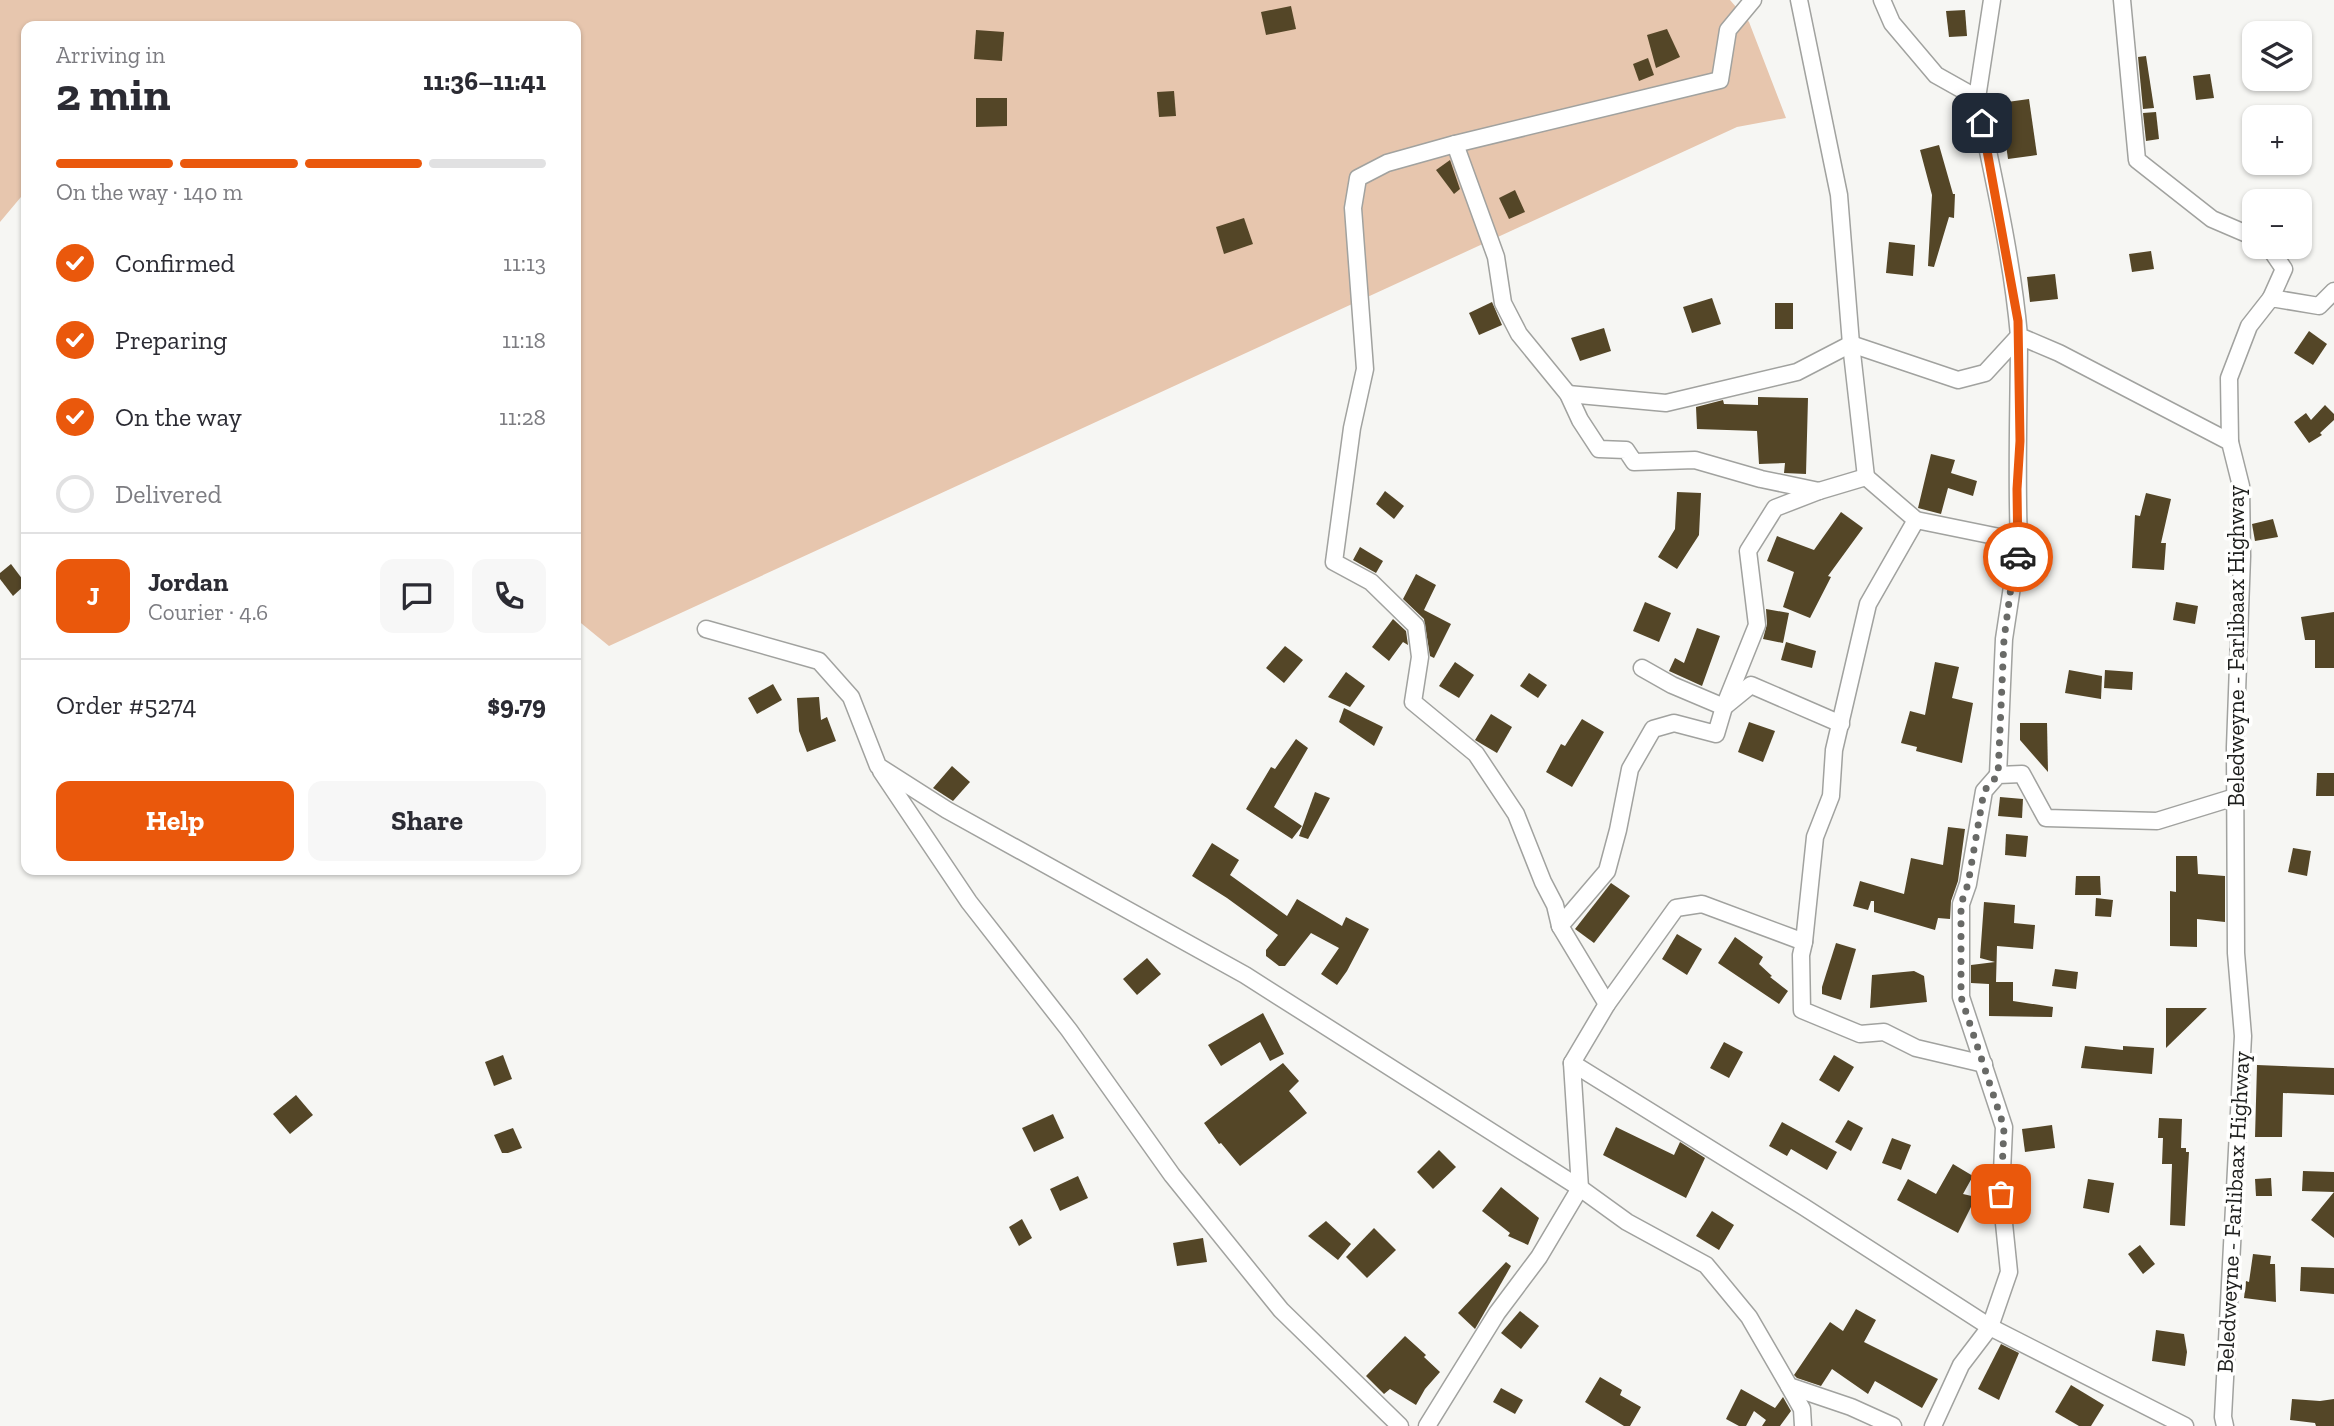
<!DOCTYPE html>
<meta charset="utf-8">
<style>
body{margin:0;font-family:"Zilla Slab",serif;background:#f7f7f7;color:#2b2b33;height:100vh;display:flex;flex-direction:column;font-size:26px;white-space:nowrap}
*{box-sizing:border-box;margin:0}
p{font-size:23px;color:#7c7c81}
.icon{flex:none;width:38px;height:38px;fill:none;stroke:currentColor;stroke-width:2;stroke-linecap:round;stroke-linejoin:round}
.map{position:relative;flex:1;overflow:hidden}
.panel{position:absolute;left:21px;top:21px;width:560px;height:854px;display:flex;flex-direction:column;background:#fff;border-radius:14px;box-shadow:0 2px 5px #0004}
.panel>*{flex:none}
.fabs{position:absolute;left:2242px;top:21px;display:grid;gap:14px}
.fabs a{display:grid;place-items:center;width:70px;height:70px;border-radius:14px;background:#fff;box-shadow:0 2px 5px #0004;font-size:35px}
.pin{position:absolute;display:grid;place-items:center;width:60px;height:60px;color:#fff;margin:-30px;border-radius:14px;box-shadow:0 4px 10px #0006}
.courier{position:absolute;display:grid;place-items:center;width:70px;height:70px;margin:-35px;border:5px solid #ea580c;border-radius:50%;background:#fff;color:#222;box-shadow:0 2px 9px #0007}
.headline em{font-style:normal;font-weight:700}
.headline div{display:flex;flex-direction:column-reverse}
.headline{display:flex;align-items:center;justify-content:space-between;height:119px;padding:0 35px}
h1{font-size:46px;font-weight:700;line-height:52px}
.bar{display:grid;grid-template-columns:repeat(4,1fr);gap:10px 7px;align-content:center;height:84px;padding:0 35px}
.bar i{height:9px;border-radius:5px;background:#e1e1e2}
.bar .current{background:#ea580c}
.bar p{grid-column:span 4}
.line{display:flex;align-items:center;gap:18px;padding:0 35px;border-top:2px solid #e1e1e2}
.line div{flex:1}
.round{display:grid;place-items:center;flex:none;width:74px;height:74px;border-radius:14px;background:#f7f7f7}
ol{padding:0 35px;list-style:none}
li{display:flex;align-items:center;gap:21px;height:77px}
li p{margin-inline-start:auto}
li .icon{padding:7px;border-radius:50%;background:#ea580c;color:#fff;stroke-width:4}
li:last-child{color:#7c7c81}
li i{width:38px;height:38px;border:4px solid #e1e1e2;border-radius:50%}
.action{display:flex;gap:14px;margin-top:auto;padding:14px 35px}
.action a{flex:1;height:80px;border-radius:14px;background:#ea580c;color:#fff;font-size:28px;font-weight:700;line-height:80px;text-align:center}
.action a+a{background:#f7f7f7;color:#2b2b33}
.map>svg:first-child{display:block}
</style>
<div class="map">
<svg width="2334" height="1426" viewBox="0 0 2334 1426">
<rect width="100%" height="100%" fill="#f6f6f3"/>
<polygon fill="#e7c6ae" points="0,0 1730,0 1749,22 1786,118 1737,127 609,646 576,619 576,26 26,26 26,191 0,222"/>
<g fill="#544627">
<polygon points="1291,6 1296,29 1266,35 1261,12"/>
<polygon points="1965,10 1967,36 1949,37 1946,11"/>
<polygon points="1667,29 1680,57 1656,68 1647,35"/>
<polygon points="976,30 1004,32 1002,61 974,59"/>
<polygon points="2146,56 2154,108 2143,109 2138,57"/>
<polygon points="1648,58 1654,75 1639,81 1633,64"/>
<polygon points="2210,74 2214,98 2196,100 2193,76"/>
<polygon points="1174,91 1176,116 1159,117 1157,92"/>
<polygon points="976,98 1007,98 1007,126 976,127"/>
<polygon points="2029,99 2037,155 2008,159 2000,103"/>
<polygon points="2156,112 2159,139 2146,141 2143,113"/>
<polygon points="1939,145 1953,194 1955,194 1954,218 1949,217 1934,267 1928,266 1932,195 1920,150"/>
<polygon points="1450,160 1460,189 1454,194 1436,170"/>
<polygon points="1515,190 1525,212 1509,219 1499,198"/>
<polygon points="1244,218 1253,244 1224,254 1216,227"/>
<polygon points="1889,242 1915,245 1913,276 1886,273"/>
<polygon points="2151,251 2154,269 2132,272 2129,254"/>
<polygon points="2055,274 2058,299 2030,302 2027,277"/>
<polygon points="1712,298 1721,324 1692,333 1683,307"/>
<polygon points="1492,302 1502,325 1479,335 1469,313"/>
<rect x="1775" y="303" width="18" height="26"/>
<polygon points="1604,328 1611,351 1580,361 1571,338"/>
<polygon points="2309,331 2327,344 2313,365 2294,353"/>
<polygon points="1758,397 1808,398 1806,474 1784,473 1785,463 1759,464 1757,431 1697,429 1696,407 1723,400 1724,404 1758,405"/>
<polygon points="2325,405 2334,414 2334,420 2320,433 2322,435 2309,443 2294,422 2306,413 2311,420"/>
<polygon points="1931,454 1955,460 1951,473 1977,481 1973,496 1948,488 1941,514 1918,508"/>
<polygon points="1385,491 1404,506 1394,519 1376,504"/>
<polygon points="1677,492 1701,493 1699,535 1677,569 1658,557 1675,529"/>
<polygon points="2146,493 2171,499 2161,543 2166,543 2164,570 2132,568 2135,515 2140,516"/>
<polygon points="1841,512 1863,528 1828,576 1831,577 1810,618 1783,607 1794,572 1767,561 1777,536 1814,550"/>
<polygon points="2273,519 2278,537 2255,541 2252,524"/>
<polygon points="1360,547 1383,561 1376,573 1353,560"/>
<polygon points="11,564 26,584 13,596 0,579 0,573"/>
<polygon points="1416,574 1436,585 1424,610 1451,624 1434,658 1430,656 1424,619 1403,599"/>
<polygon points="1645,602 1671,613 1659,642 1633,631"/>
<polygon points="2176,602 2198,606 2195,624 2173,620"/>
<polygon points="1766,609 1789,613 1783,643 1763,639 1767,624"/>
<polygon points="2334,612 2334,668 2315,668 2315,640 2305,640 2301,617"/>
<polygon points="1393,619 1406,631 1408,645 1403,642 1389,661 1372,647"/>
<polygon points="1697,628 1720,636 1702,686 1669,671 1675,658 1684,663"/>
<polygon points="1786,642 1816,651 1812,668 1781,660"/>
<polygon points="1285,646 1303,660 1284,683 1266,668"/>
<polygon points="1455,662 1474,675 1459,698 1439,686"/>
<polygon points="1935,662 1959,667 1952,698 1973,703 1962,763 1916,751 1917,747 1901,743 1910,711 1925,715"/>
<polygon points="2069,670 2102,676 2101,699 2065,693"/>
<polygon points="2105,670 2133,672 2132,690 2104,688"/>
<polygon points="1346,672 1365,686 1350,707 1328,697"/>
<polygon points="1529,673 1547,685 1538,698 1520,686"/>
<polygon points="773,684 782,700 757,714 748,698"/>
<polygon points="819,697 821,720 827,717 836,741 807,752 799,731 797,698"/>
<polygon points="1344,708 1383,727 1374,746 1339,722"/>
<polygon points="1491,714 1512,727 1497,753 1475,740"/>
<polygon points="1582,719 1604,732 1572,787 1546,772 1561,744 1565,746"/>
<polygon points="1749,722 1775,731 1763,762 1738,752"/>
<polygon points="2020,723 2047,723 2048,772 2020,740"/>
<polygon points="1296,739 1308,748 1274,807 1302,826 1292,839 1246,809 1271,767 1275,769"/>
<polygon points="952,766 970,782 953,801 933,788"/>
<polygon points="2317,773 2334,773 2334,796 2316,796"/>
<polygon points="1315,792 1330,798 1308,839 1299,836"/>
<polygon points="2000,797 2023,799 2022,818 1998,816"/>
<polygon points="1948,827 1965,829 1958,881 1951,901 1950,919 1938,918 1935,930 1874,912 1874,901 1871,901 1868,910 1853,906 1860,881 1904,894 1911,858 1943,865"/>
<polygon points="2006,834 2028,836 2026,857 2005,855"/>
<polygon points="1212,843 1239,860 1230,875 1287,916 1297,899 1342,926 1346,917 1369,929 1347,971 1337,985 1321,974 1339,948 1311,933 1285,966 1279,966 1266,956 1266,950 1278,935 1227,898 1192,876"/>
<polygon points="2293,848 2311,851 2307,876 2288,872"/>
<polygon points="2176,856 2197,856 2198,874 2225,876 2225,922 2197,919 2197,947 2170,946 2170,891 2176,892"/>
<polygon points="2076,876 2100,876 2101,895 2075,895"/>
<polygon points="1611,883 1630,896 1594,943 1575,929"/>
<polygon points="2096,898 2113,900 2111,917 2095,916"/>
<polygon points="1984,902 2015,905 2014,923 2035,925 2033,949 1997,946 1996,982 2013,982 2013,1001 2053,1007 2052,1017 1989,1016 1989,984 1971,983 1971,965 1995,962 1980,958"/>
<polygon points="1677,934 1702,949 1687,975 1662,959"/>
<polygon points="1735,937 1763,957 1759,964 1772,976 1770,977 1788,991 1779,1004 1718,963"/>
<polygon points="1836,943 1856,949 1841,1000 1822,994 1822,987"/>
<polygon points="1147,958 1161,974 1137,995 1123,979"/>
<polygon points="2055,969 2078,972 2076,989 2052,986"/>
<polygon points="1914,971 1924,976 1927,1002 1870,1008 1872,975"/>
<polygon points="2166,1008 2207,1008 2166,1048"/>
<polygon points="1263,1013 1284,1054 1270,1061 1260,1042 1221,1066 1208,1045"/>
<polygon points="1724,1042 1743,1052 1729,1078 1710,1068"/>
<polygon points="2085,1046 2123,1050 2123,1046 2154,1048 2152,1074 2081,1068"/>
<polygon points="503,1055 512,1079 494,1086 485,1062"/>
<polygon points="1834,1055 1854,1067 1839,1092 1819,1080"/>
<polygon points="1283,1063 1299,1081 1289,1091 1307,1113 1240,1166 1221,1143 1219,1144 1204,1123"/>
<polygon points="2257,1065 2334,1068 2334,1095 2283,1093 2282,1137 2255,1137"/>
<polygon points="296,1095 313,1115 290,1134 273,1114"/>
<polygon points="1053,1114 1064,1138 1034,1152 1022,1128"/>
<polygon points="2159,1118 2182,1119 2181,1148 2186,1148 2186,1152 2189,1152 2185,1226 2170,1225 2172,1164 2162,1164 2163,1138 2158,1138"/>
<polygon points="1848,1120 1863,1128 1851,1151 1835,1142"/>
<polygon points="1782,1122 1837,1152 1827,1170 1791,1149 1787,1156 1769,1146"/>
<polygon points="2052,1125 2055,1148 2025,1152 2022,1129"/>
<polygon points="1616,1127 1674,1155 1680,1142 1705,1158 1686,1198 1603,1155"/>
<polygon points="513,1128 522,1148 508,1153 502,1153 494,1135"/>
<polygon points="1892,1138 1911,1145 1901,1170 1882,1163"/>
<polygon points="1439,1150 1456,1167 1433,1189 1417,1172"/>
<polygon points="1953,1164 1973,1176 1963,1194 1976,1197 1958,1233 1897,1200 1908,1179 1936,1194"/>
<polygon points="2303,1171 2334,1172 2334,1238 2311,1220 2334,1192 2302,1191"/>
<polygon points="1078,1176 1088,1198 1060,1211 1050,1189"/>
<polygon points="2271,1178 2272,1196 2256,1196 2255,1179"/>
<polygon points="2088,1179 2114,1183 2109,1213 2083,1208"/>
<polygon points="1501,1187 1539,1218 1528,1245 1508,1236 1510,1233 1482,1211"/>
<polygon points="1712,1211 1734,1225 1719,1250 1696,1236"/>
<polygon points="1022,1219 1032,1238 1019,1246 1009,1227"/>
<polygon points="1326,1221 1351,1244 1338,1260 1308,1236"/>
<polygon points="1374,1228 1396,1250 1367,1278 1346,1257"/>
<polygon points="1203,1238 1207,1262 1177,1266 1173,1243"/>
<polygon points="2140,1245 2155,1264 2143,1274 2128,1254"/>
<polygon points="2253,1254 2271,1256 2270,1264 2275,1264 2276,1302 2244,1298 2246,1281 2249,1282"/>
<polygon points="1506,1262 1511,1266 1475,1329 1458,1313"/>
<polygon points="2301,1267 2334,1268 2334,1294 2300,1291"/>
<polygon points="1856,1309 1876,1320 1864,1342 1938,1379 1922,1408 1875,1381 1868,1394 1832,1369 1821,1386 1797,1378 1794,1375 1830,1322 1843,1331"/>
<polygon points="1520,1311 1539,1326 1521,1349 1501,1333"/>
<polygon points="2156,1330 2184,1334 2187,1352 2185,1366 2152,1361"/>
<polygon points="1405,1336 1426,1355 1424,1357 1440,1372 1425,1389 1416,1405 1390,1389 1384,1394 1366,1376"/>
<polygon points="2001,1344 2019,1353 1999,1400 1978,1389"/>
<polygon points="1600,1377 1622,1390 1620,1395 1641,1407 1630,1426 1624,1426 1585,1402"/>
<polygon points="2071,1385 2104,1405 2091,1426 2079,1426 2055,1412"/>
<polygon points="1501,1388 1523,1400 1515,1414 1493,1402"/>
<polygon points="1741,1389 1775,1408 1783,1397 1791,1411 1780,1426 1762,1426 1766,1420 1754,1411 1746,1426 1739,1426 1726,1419"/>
<polygon points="2292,1399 2320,1401 2334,1399 2334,1426 2316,1426 2315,1423 2290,1420"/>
</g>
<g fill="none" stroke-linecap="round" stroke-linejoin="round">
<defs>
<g id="street">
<polyline points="1799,0 1839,195 1851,344 1866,477"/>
<path d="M1882,0L1892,23L1936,75L1977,98C1993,177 2012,256 2019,336L2059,353L2230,442L2241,486L2242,556L2235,747L2236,953L2243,1036L2223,1417L2225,1426"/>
<polyline points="2122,0 2137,160 2212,219 2254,237"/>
<polyline points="1977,98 1992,0"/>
<polyline points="1455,144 1496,257 1503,303 1519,334 1568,394 1580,420 1599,449 1626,450 1634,462 1695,460 1761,479 1819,491 1866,477 1916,520 2019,541 2004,639 1998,775"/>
<polyline points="2269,247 2284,269 2271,298"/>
<path d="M2019,336C2019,404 2016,473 2019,541"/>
<polyline points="1568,394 1666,403 1797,372 1851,344 1958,380 1985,373 2019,336"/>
<polyline points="2230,442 2229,378 2249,326 2271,298 2319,306 2334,291"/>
<polyline points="706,629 819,661 851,697 878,766 947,810 1245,975 1580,1188 1627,1222 1706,1265 1749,1317 1789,1386 1851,1407 1893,1426"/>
<polyline points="1642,668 1672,685 1724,707 1751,685 1841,724"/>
<polyline points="881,771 969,902 1069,1030 1172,1175 1281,1310 1400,1426"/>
<polyline points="1560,926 1555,905 1543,882 1516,814 1476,754 1413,702 1420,657 1416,626 1371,582 1334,562 1352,428 1365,369 1353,208 1358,178 1387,163 1455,144 1720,80 1728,30 1753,0"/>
<polyline points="1804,942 1815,837 1831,796 1834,750 1868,604 1916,520"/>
<polyline points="1607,1004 1560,926 1607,871 1618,830 1630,769 1653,729 1674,723 1716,734 1724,707 1757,625 1748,551 1775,508 1819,491"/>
<polyline points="1572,1063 1804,1207 1990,1327 2185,1426"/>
<polyline points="1789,1386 1802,1409 1803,1426"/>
<polyline points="1427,1426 1497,1313 1539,1257 1580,1188 1572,1063 1607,1004 1676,908 1702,904 1804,942 1801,955 1802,1010 1860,1034 1884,1032 1916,1048 1984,1064"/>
<polyline points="1933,1426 1961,1365 1990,1327 2009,1272 2001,1194 2004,1127 1961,997 1961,904 1968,884 1984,791 1998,775 2022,774 2046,818 2157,821 2235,797"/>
</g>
</defs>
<use href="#street" stroke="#a1a29f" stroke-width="19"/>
<use href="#street" stroke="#fff" stroke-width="16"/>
</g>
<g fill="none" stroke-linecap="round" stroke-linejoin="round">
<polyline stroke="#696a67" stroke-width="7" stroke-dasharray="0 12.6" points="2001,1194 2004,1127 1961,997 1961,904 1968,884 1984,791 1998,775 2004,639 2013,572 2018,557"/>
<polyline stroke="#ea580c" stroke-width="9" points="1982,123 2018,321 2020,441 2017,489 2018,557"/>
</g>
<g text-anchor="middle" stroke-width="7" stroke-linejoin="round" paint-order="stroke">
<g font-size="23" fill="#1d1e1c" stroke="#fffffe">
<text transform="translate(2236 646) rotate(-90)" y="8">Beledweyne - Farlibaax Highway</text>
<text transform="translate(2233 1212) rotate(-87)" y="8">Beledweyne - Farlibaax Highway</text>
</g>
</g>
</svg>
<div class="fabs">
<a><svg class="icon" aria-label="layers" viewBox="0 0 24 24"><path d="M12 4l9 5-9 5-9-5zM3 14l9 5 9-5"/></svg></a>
<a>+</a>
<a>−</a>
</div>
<div class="pin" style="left:2001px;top:1194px;background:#ea580c"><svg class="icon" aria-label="bag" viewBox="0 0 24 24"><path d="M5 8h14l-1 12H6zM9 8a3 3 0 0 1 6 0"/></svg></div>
<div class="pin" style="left:1982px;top:123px;background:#1f2937"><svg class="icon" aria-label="home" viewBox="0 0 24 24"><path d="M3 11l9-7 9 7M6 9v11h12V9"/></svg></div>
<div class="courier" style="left:2018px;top:557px"><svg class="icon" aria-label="car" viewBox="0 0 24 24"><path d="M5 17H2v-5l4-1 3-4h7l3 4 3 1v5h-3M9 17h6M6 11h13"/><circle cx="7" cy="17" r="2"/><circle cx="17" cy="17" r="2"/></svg></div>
<section class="panel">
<div class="headline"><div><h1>2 min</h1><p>Arriving in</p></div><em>11:36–11:41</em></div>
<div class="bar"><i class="current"></i><i class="current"></i><i class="current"></i><i></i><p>On the way · 140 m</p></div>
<ol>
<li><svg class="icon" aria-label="check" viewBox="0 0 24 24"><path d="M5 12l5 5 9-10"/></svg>Confirmed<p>11:13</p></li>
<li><svg class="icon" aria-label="check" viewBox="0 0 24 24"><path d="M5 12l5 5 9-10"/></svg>Preparing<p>11:18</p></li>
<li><svg class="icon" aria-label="check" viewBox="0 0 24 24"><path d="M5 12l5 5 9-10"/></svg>On the way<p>11:28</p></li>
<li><i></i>Delivered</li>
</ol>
<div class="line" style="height:126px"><b class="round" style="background:#ea580c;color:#fff">J</b><div><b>Jordan</b><p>Courier · 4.6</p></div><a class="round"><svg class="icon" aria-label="chat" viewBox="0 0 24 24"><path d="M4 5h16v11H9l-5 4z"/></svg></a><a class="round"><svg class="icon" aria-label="phone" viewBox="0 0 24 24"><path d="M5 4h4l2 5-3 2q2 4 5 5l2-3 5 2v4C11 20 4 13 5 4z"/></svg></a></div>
<div class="line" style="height:91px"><div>Order #5274</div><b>$9.79</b></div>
<div class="action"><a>Help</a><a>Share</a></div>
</section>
</div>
